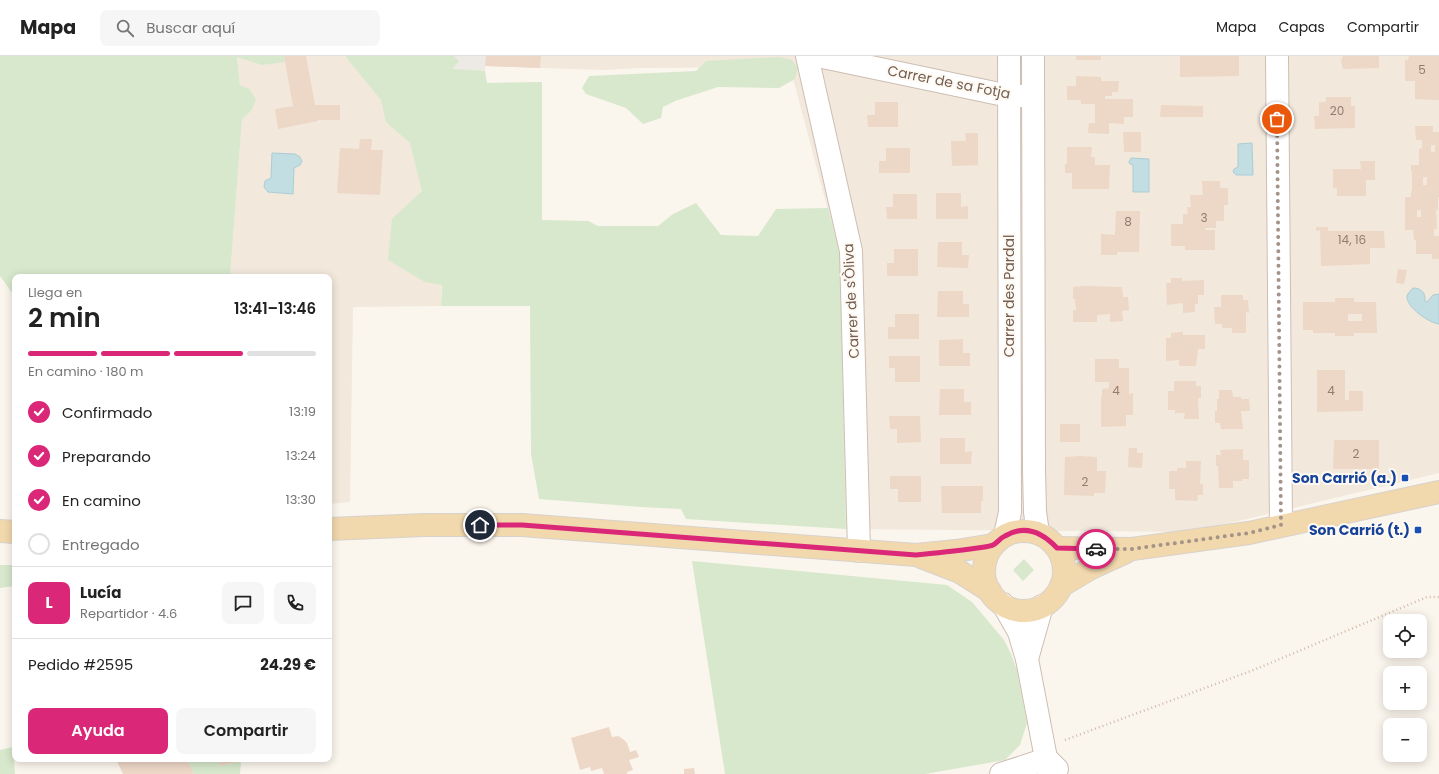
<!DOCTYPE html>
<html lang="es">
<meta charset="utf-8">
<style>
body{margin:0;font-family:Poppins,sans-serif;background:#f6f6f6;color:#222;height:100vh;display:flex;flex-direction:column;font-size:15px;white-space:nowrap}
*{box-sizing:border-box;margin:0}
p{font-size:13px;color:#767676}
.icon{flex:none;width:22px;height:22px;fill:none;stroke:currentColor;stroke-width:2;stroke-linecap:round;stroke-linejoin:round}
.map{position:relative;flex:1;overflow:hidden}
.drawer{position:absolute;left:12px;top:218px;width:320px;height:488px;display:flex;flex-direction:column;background:#fff;border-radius:8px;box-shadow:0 2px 10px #0003}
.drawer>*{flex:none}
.tools{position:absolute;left:1383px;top:558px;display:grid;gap:8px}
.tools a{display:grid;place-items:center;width:44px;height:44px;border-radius:8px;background:#fff;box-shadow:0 2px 10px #0003;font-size:20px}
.pin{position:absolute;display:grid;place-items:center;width:34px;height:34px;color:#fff;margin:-17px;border:2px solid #fff;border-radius:50%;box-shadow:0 1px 4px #0007}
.courier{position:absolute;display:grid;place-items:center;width:40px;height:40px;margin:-20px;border:3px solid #db2777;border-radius:50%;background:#fff;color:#222;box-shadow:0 1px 5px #0007}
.headline em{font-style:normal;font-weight:600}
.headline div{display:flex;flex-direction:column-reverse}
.headline{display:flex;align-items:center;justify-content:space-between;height:68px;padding:0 16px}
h1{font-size:26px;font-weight:600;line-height:30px}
.bar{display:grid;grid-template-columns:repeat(4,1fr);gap:6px 4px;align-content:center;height:48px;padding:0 16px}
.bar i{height:5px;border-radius:3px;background:#e0e0e0}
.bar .selected{background:#db2777}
.bar p{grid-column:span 4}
.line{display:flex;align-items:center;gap:10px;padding:0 16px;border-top:1px solid #e0e0e0}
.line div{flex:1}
.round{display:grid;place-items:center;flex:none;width:42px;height:42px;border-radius:8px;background:#f6f6f6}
ol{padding:0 16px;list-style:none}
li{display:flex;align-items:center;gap:12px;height:44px}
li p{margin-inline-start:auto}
li .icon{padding:4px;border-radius:50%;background:#db2777;color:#fff;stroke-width:4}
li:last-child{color:#767676}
li i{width:22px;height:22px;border:2px solid #e0e0e0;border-radius:50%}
.cta{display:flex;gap:8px;margin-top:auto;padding:8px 16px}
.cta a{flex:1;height:46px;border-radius:8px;background:#db2777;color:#fff;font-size:16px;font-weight:600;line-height:46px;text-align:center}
.cta a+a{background:#f6f6f6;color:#222}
header{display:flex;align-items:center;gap:24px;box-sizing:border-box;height:56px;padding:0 20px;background:#fff;border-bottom:1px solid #e0e0e0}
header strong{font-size:19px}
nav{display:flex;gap:22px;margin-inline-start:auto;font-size:14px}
.search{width:280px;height:36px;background:#f6f6f6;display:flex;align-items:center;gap:10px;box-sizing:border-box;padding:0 14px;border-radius:8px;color:#767676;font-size:15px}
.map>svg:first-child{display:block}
</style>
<header>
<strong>Mapa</strong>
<div class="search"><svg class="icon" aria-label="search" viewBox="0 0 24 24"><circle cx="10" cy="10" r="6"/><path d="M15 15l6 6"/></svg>Buscar aquí</div>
<nav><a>Mapa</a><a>Capas</a><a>Compartir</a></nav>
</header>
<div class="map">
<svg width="1439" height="718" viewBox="0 0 1439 718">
<rect width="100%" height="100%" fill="#fbf6ed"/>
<g fill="#f2e8dc">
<polygon points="237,0 262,9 285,5 284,0 342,0 367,4 447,28 441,250 353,251 350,446 329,448 329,221 230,221 242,63 252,54 249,33 240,29"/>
<polygon points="486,0 1439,0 1439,417 1193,476 846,473 840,200 790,11 640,12 605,14 540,12 485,10"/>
</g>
<polygon fill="#ede9e5" points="415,0 486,0 485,15 440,13"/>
<g fill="#d7e8cc">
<polygon points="0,0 284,0 285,6 262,9 237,1 240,29 249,33 256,43 252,54 242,63 230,221 15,221 15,241 0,220"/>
<polygon points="342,0 454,0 459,5 452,13 485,15 487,27 542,26 542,164 588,165 598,170 658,170 673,158 696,147 721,179 758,180 776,153 828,152 840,200 846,473 686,463 681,453 641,451 539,443 531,398 530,250 441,250 442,229 425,226 388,204 392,163 422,135 410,87 386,66 381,44 345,0"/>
<polygon points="779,1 792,4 798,12 795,23 779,32 718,31 675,45 663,51 661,62 643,68 626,52 586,38 582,32 589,20 696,15 706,5"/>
<polygon points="1024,503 1034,514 1023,525 1013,514"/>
<polygon points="692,505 947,529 972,546 1004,584 1011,598 1017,614 1027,667 1020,689 1005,704 925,718 725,718"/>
<polygon points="0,509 15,509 15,530 0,532"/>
<polygon points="13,691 15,718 0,718 0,694"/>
<polygon points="187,703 218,703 220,710 241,705 240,718 194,718"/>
</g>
<g fill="#c3dee3" stroke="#aacdd4">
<polygon points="1252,87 1253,119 1236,119 1233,116 1234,113 1238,111 1238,88"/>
<polygon points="272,97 295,98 300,101 302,105 300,109 294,112 293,138 268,136 264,131 265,125 271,122"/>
<polygon points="1131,102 1149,103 1149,136 1133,136 1133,109 1130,108 1129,106"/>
<path d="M1413,232C1421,232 1426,237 1425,245L1427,246L1433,239L1439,238V268C1429,267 1406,251 1407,240C1408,237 1411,234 1413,232Z"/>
</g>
<g fill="#edd7c7" fill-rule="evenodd">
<polygon points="284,0 306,0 315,49 340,49 340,64 318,64 318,65 278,73 275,53 293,50"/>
<polygon points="486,0 541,0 540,12 485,10"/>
<rect x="1076" y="0" width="25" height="4"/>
<polygon points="1180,0 1239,0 1239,20 1180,21"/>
<polygon points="1343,0 1379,0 1379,12 1343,13 1341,5"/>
<polygon points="1409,0 1439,0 1439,44 1415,43 1415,25 1405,25 1405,4 1408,4"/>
<polygon points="1076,20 1101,21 1101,25 1119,25 1118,36 1112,36 1112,40 1105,40 1105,43 1133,43 1133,61 1124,61 1124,68 1109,67 1109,78 1088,77 1089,67 1095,67 1095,48 1081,48 1081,44 1067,44 1067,30 1076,30"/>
<polygon points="1326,41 1351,41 1351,50 1355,50 1355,72 1315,73 1314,60 1319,60 1319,46 1326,46"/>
<polygon points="875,46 898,46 898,71 868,71 867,59 875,59"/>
<polygon points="1161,49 1203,50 1203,61 1160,61"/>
<path d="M1415,70H1433V76H1439V141H1438V154H1436L1437,173H1434V180H1439V203H1432V198H1416V184H1414L1413,174H1405V141H1411V135H1412V115H1411V109H1419V93L1422,92V84H1416ZM1431,89H1435V96H1431ZM1423,121H1427V129H1423ZM1417,154H1421V161H1417Z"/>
<polygon points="1123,76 1141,76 1141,96 1124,96"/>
<polygon points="965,77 978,77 978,109 952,110 951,85 966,85"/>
<polygon points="360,83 372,83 371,94 383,94 380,139 337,137 340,92 359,93"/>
<polygon points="1067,91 1092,91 1091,101 1095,101 1095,109 1110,109 1109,133 1072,133 1072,117 1065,117 1065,108 1067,108"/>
<polygon points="886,92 910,92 910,117 879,117 879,105 886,105"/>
<polygon points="1360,105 1375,105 1375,124 1366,124 1366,140 1337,140 1337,132 1333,132 1333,113 1361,113"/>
<polygon points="1202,125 1220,125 1220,132 1228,132 1228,149 1224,149 1224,165 1216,165 1216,172 1205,172 1206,174 1215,174 1215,194 1185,194 1185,190 1171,190 1171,168 1183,168 1183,158 1188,158 1187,151 1191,151 1190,139 1203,139"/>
<polygon points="936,137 961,137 961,151 968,150 968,163 936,163"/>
<polygon points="893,138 917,138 917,163 887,163 886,151 893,151"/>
<polygon points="1116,155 1140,155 1139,196 1117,196 1117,199 1101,199 1101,178 1115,179"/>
<polygon points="1316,171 1328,171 1328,175 1384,175 1385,192 1370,192 1370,208 1321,210 1320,174 1316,175"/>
<polygon points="938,186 962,186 962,199 969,199 968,212 937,211"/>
<polygon points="894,193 918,193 918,220 887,220 887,207 894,207"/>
<polygon points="1398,213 1407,214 1404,228 1396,227"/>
<polygon points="1171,222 1182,222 1182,225 1204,224 1204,239 1198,239 1198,248 1195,248 1195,256 1183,257 1183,247 1167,249 1166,227 1171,227"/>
<polygon points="1084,230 1122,231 1123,241 1128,241 1129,254 1122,255 1123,265 1110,266 1110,258 1097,259 1097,266 1073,266 1073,254 1076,254 1075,243 1073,243 1073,231"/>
<polygon points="938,235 963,235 963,248 969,248 969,261 937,261"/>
<polygon points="1221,239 1243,239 1243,244 1248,244 1249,257 1246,256 1246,277 1232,277 1232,272 1222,272 1222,268 1215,268 1214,251 1221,251"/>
<path d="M1335,242H1354V246H1376L1377,277H1354V280H1335V277H1313V274H1303V246H1335ZM1348,258H1362V265H1348Z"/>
<polygon points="895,258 919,258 919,283 888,283 888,271 895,271"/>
<polygon points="1183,276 1183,279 1205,279 1205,293 1198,293 1196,310 1179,310 1179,304 1166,305 1166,282 1171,282 1171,277"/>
<polygon points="963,283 963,297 970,297 970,310 939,310 939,284"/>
<polygon points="889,300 920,300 920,326 895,326 895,312 889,312"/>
<polygon points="1095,303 1119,303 1119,312 1129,312 1129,338 1133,337 1133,359 1126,359 1126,370 1101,371 1101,341 1102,341 1102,333 1109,332 1109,326 1095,326"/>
<polygon points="1317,314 1345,314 1345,344 1349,344 1349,335 1363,335 1363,355 1317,356"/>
<polygon points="1174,325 1196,325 1196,330 1201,330 1201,342 1198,342 1199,363 1184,363 1185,357 1175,357 1175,354 1168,354 1168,335 1174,335"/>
<polygon points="940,333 964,333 964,346 971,346 971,359 939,359"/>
<polygon points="1219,334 1232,334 1233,341 1241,341 1241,343 1249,343 1250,355 1241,355 1243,373 1221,373 1220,367 1215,367 1215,355 1217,355 1217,343 1219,343"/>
<polygon points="889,360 920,360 921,386 897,387 897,373 890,373"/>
<rect x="1060" y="368" width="20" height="18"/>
<polygon points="940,382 965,382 965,396 972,395 971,408 940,408"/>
<polygon points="1334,384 1379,384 1379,413 1333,413"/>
<polygon points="1129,392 1137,392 1137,397 1143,397 1142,412 1128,411"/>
<polygon points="1243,393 1243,404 1249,404 1249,423 1242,423 1242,425 1233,425 1233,432 1219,432 1218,410 1216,410 1216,399 1221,399 1220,394"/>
<polygon points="1080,400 1097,401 1097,415 1106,415 1105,437 1094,437 1094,440 1064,439 1065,401"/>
<polygon points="1186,405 1201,405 1200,428 1203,428 1203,439 1198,439 1197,445 1175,444 1175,433 1169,433 1169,415 1177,415 1177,412 1186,412"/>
<polygon points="890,420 921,420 921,446 898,446 898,433 890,433"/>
<polygon points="941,430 983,430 983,445 981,445 981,457 942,457"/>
<polygon points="609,671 612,681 618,680 623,683 627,687 630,696 636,694 639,701 629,704 633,714 627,716 627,718 604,718 602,712 591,715 590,711 580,714 571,682"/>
<polygon points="116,703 187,703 194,718 123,718"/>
<polygon points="218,703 240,703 241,705 220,710"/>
<polygon points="694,712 695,718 684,718 684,713"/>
</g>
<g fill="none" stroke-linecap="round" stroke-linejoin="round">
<defs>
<g id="minor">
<polyline points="807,0 851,195 859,495"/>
<polyline points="818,0 1009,40 1023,40"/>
<polyline points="1033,0 1034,415 1035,456 1038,477"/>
<polyline points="1277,0 1281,469"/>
<polyline points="1005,479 1010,456 1009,0"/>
<polyline points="1003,548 1019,576 1027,603 1049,718"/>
<polyline points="1027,603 1042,550"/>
<polyline points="1001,718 1047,703 1057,713"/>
</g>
<g id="major">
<polyline points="329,473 425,469 522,469 916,499 956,495 993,489"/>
<polyline points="0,475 15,476"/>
<circle cx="1024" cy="515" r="40"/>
<polyline points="1057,492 1132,493 1249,477 1439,436"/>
<polyline points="921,501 960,516 990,535"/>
<polyline points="1061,530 1091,512 1126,496"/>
</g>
</defs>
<use href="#minor" stroke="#cdbeb3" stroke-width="24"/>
<use href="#major" stroke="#d8d2ce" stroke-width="24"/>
<polyline stroke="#d3baaa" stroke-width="2.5" stroke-dasharray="1 3" stroke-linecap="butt" points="1065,684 1256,613 1427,541 1439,541"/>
<use href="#minor" stroke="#fff" stroke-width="22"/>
<use href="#major" stroke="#f1d8ad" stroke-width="22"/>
</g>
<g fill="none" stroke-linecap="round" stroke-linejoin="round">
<polyline stroke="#a39388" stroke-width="4" stroke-dasharray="0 7.2" points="1096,493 1132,493 1249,477 1281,469 1277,63"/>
<path stroke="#db2777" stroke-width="5" d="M480,469H522L916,499C936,497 957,495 977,492C982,491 989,491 993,489C997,487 1000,482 1005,480C1025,468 1043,477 1057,492L1096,493"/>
</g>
<g fill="#1a4fb4" stroke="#fefaf3" stroke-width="1.5">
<rect x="1401" y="418" width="8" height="8" rx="2"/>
<rect x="1414" y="470" width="8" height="8" rx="2"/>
</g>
<g text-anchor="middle" stroke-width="4" stroke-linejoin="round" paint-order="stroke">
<g font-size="12" fill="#927c6e">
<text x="1422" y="18">5</text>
<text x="1337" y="59">20</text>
<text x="1204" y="166">3</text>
<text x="1128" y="170">8</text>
<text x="1352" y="188">14, 16</text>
<text x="1116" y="339">4</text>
<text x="1331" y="339">4</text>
<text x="1356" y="402">2</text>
<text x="1085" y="430">2</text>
</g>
<g font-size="14" fill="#745e51" stroke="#fefaf3">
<text transform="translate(949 26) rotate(11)" y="5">Carrer de sa Fotja</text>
<text transform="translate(1009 240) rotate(-90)" y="5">Carrer des Pardal</text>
<text transform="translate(851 245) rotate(-93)" y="5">Carrer de s'Òliva</text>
</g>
<g font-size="14" font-weight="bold" fill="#164399" stroke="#fefaf3" text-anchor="end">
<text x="1397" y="427">Son Carrió (a.)</text>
<text x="1410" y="479">Son Carrió (t.)</text>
</g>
</g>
</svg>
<div class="tools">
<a><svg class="icon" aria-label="locate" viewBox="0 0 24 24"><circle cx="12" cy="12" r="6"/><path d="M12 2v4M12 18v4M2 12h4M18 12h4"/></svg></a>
<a>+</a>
<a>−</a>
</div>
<div class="pin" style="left:1277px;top:63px;background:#ea580c"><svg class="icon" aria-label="bag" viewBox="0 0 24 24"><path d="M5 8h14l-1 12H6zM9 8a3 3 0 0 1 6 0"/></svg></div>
<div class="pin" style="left:480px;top:469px;background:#1f2937"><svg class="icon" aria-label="home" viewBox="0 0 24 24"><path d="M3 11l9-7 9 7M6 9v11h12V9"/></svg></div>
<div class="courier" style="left:1096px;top:493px"><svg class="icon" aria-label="car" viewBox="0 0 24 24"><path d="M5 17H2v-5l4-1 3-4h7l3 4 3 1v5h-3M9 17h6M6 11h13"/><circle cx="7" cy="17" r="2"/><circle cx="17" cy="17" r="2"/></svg></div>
<section class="drawer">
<div class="headline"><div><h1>2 min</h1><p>Llega en</p></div><em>13:41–13:46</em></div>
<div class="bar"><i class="selected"></i><i class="selected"></i><i class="selected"></i><i></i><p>En camino · 180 m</p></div>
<ol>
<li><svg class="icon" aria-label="check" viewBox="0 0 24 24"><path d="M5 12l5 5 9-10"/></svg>Confirmado<p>13:19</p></li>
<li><svg class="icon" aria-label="check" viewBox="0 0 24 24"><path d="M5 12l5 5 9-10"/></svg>Preparando<p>13:24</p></li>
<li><svg class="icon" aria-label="check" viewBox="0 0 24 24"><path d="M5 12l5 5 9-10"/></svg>En camino<p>13:30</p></li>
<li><i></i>Entregado</li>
</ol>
<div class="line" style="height:72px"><b class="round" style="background:#db2777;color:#fff">L</b><div><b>Lucía</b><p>Repartidor · 4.6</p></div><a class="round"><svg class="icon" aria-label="chat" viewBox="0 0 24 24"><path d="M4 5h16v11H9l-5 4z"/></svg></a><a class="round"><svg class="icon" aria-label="phone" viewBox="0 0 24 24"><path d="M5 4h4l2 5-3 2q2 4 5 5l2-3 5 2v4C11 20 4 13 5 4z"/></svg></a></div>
<div class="line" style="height:52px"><div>Pedido #2595</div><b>24.29 €</b></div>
<div class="cta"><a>Ayuda</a><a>Compartir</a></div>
</section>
</div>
